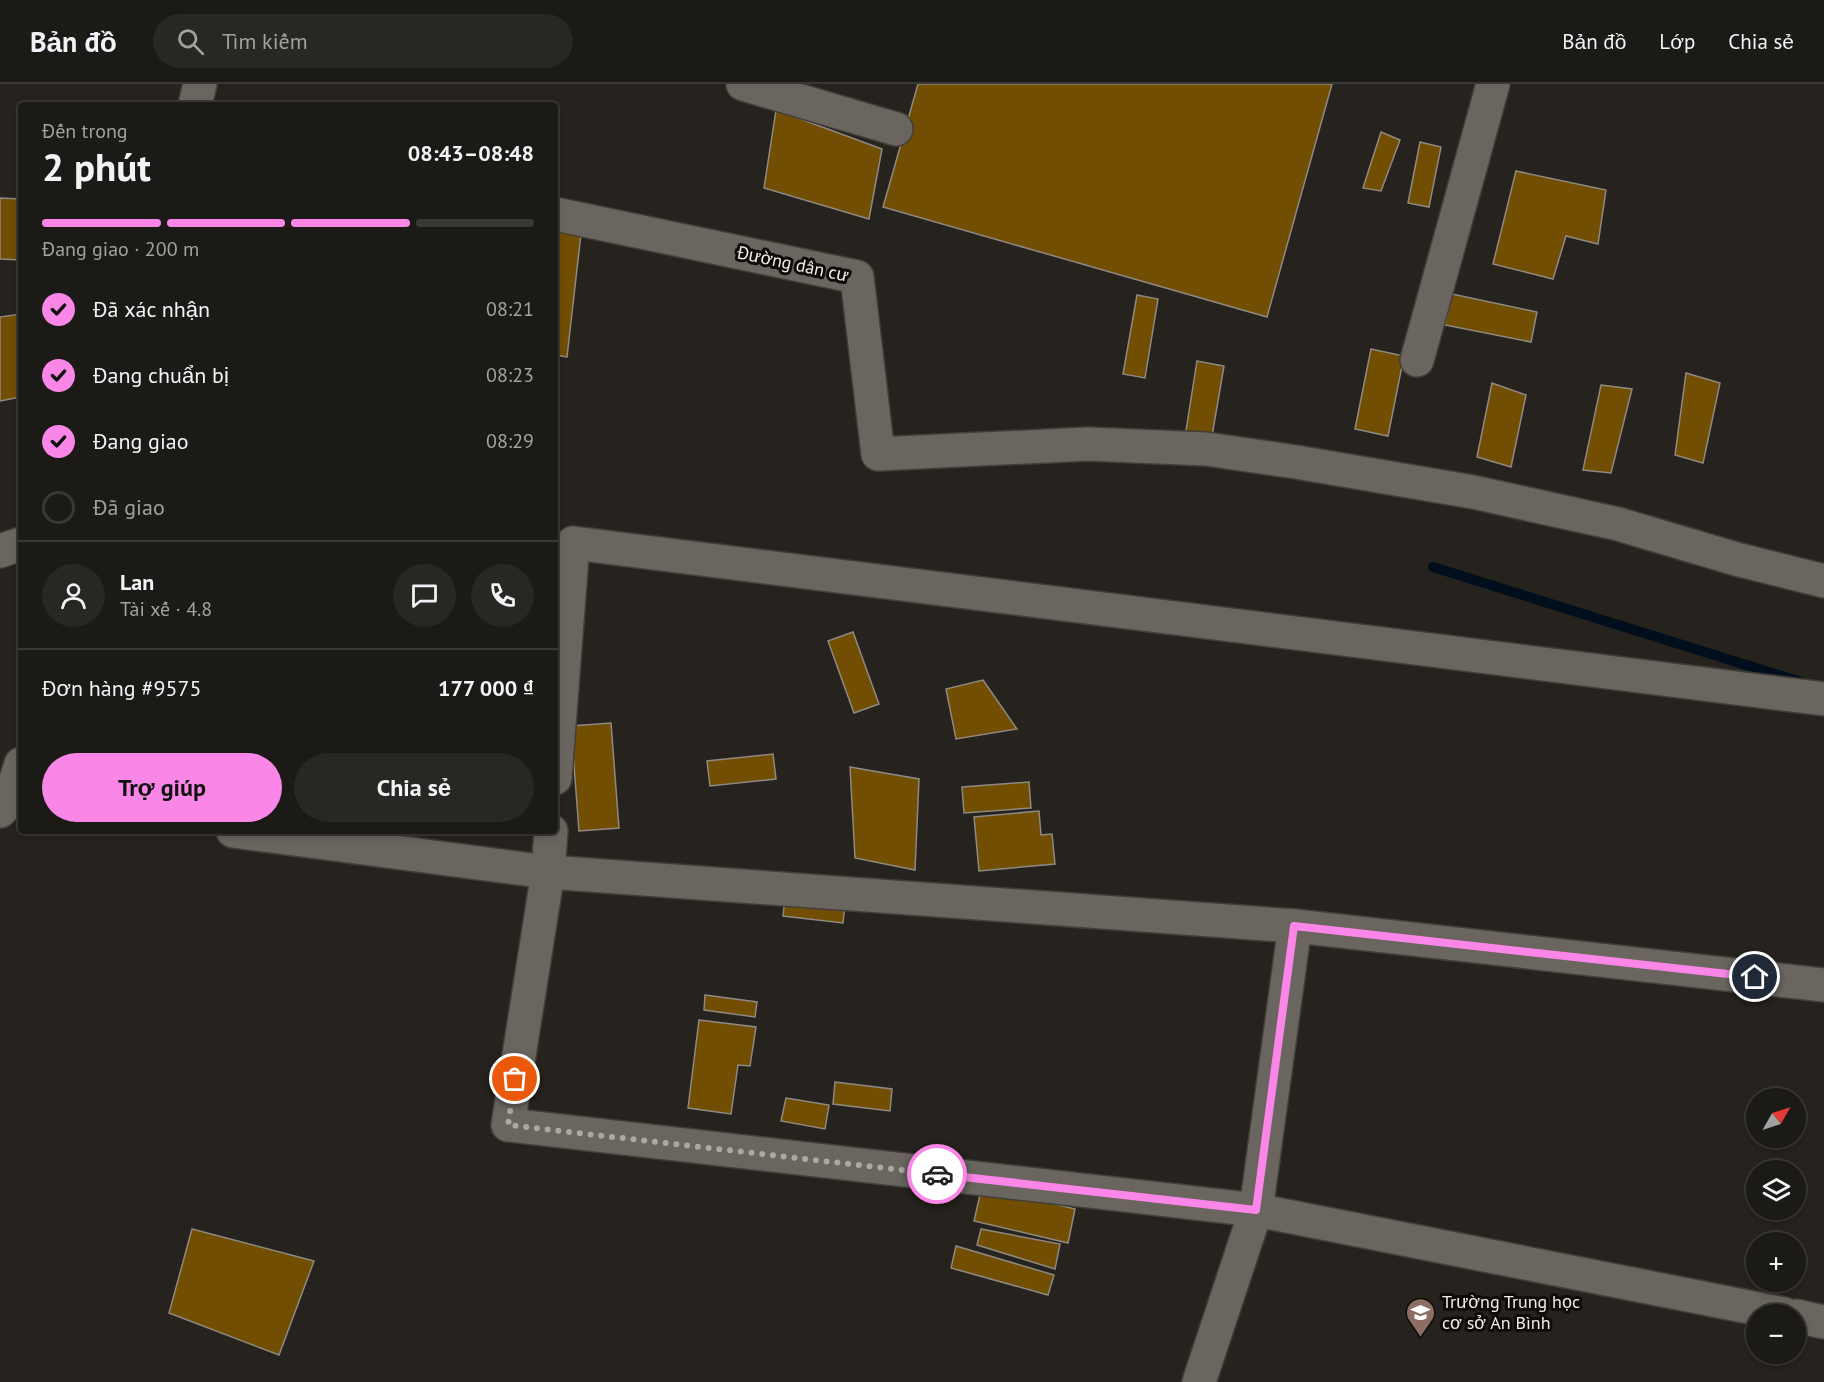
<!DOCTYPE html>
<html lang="vi">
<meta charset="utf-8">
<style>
body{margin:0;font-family:"PT Sans",sans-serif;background:#292723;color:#f1f3f6;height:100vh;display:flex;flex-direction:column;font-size:22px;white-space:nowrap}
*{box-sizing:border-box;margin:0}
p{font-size:20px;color:#a0a1a1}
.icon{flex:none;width:33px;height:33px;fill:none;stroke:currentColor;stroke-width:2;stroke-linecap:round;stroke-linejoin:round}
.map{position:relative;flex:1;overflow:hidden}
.panel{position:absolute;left:18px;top:18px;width:540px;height:732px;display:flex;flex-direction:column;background:#1c1a16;border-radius:6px;box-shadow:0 3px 9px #0003,0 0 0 2px #3a3835}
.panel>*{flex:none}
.needle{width:39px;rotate:51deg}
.fabs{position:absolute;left:1746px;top:1004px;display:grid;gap:12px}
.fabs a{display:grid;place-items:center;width:60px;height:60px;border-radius:50%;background:#1c1a16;box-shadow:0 3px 9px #0003,0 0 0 2px #3a3835;font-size:30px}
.pin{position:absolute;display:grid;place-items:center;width:51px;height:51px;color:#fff;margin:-26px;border:3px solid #fff;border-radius:50%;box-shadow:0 2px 6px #0007}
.courier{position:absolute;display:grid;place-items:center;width:60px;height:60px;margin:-30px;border:4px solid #fa87e7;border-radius:50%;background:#fff;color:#222;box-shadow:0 2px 8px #0007}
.overview em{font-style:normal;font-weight:700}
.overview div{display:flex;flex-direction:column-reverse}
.overview{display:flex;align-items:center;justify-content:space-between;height:102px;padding:0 24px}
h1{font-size:39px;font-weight:700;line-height:45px}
.bar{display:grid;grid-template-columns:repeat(4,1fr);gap:9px 6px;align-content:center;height:72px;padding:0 24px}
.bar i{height:8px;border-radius:4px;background:#3a3835}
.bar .selected{background:#fa87e7}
.bar p{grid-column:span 4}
.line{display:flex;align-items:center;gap:15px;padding:0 24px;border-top:2px solid #3a3835}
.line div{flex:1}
.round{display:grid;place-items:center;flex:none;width:63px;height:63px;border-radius:32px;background:#292723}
ol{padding:0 24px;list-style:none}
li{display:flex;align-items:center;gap:18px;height:66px}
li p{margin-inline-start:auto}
li .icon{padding:6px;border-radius:50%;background:#fa87e7;color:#111;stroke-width:4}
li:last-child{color:#a0a1a1}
li i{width:33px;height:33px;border:3px solid #3a3835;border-radius:50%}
.button{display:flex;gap:12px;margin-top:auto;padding:12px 24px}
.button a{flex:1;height:69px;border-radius:36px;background:#fa87e7;color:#111;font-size:24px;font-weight:700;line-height:69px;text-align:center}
.button a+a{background:#292723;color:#f1f3f6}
header{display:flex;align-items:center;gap:36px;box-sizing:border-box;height:84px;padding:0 30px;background:#1c1a16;border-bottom:2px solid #3a3835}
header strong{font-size:28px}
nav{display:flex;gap:33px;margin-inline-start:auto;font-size:21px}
.search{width:420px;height:54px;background:#292723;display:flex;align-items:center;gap:15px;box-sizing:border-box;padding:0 21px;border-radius:33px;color:#a0a1a1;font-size:22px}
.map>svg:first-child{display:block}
</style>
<header>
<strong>Bản đồ</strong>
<div class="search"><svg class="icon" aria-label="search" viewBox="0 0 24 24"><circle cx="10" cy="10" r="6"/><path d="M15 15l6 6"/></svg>Tìm kiếm</div>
<nav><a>Bản đồ</a><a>Lớp</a><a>Chia sẻ</a></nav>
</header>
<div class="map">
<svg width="1824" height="1298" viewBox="0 0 1824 1298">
<rect width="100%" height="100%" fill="#26221d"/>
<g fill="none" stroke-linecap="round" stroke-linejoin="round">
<polyline stroke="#000f1b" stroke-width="10" points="1433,483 1801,598"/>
</g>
<g fill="#724e03" stroke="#8e8982" stroke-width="1.5">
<polygon points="918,0 1332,0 1267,233 883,123"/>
<polygon points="776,26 882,65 869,135 764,104"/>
<polygon points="1381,48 1400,56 1381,107 1363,104"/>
<polygon points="1420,58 1441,63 1429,123 1408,119"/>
<polygon points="1516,87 1606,106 1598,160 1566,152 1553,195 1493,180"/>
<polygon points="0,114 21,115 21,176 0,175"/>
<polygon points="555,147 581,150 567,273 555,271"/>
<polygon points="1452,210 1537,228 1531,258 1445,241"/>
<polygon points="1137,211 1158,215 1145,294 1123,290"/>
<polygon points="21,230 21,313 0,317 0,233"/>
<polygon points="1371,265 1404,272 1388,352 1355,345"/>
<polygon points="1197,277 1224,282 1211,358 1185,353"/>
<polygon points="1686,289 1720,299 1703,379 1675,371"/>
<polygon points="1492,299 1526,311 1511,383 1477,373"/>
<polygon points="1601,301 1632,305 1611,389 1583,386"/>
<polygon points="853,548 879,620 854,629 828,557"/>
<polygon points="983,596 1017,645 956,655 946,605"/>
<polygon points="611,639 619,744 579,747 571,642"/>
<polygon points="773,670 776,695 710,702 707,677"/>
<polygon points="850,683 919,695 915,786 855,774"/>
<polygon points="1029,698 1031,724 964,729 962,703"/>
<polygon points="1039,727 1041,751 1052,750 1055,780 979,787 974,733"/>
<polygon points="786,805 846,811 843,839 783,832"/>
<polygon points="705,911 757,918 755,933 704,926"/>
<polygon points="699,936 756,943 750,982 738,981 731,1030 688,1024"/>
<polygon points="835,998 892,1005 890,1027 833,1020"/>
<polygon points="786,1014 829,1021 825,1045 781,1037"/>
<polygon points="982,1102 1075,1125 1068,1159 974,1137"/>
<polygon points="192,1145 314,1177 279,1271 169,1229"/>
<polygon points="981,1145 1060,1160 1055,1185 977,1161"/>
<polygon points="956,1162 1054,1191 1048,1211 951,1184"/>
</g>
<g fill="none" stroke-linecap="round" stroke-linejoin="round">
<defs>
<g id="minor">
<polyline points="743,0 896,45"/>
<polyline points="195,21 200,0"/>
<polyline points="555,130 857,193 878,370 1088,360 1206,365 1296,378 1473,408 1618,440 1736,475 1824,497"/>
<polyline points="1417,276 1493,0"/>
<polyline points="0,467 21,460"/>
<polyline points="555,694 573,459 1824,615"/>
<polyline points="0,727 9,718 21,680"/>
<polyline points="233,747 548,788 1295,842 1824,901"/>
<polyline points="551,747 548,788 508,1041 1256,1126 1784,1230"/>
<polyline points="1796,1232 1824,1238"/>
<polyline points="1199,1298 1256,1126 1295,842"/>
</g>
</defs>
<use href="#minor" stroke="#413e39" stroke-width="36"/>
<use href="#minor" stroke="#6a655f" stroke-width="33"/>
</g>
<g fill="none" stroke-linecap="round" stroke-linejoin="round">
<polyline stroke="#aba7a3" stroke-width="6" stroke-dasharray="0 10.8" points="515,995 508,1041 937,1090"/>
<polyline stroke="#fa87e7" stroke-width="8" points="937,1090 1256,1126 1294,842 1755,893"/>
</g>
<defs>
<symbol id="school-pin" viewBox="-11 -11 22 30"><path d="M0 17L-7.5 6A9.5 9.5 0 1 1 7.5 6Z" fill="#8d6e63" stroke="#0e0c0a"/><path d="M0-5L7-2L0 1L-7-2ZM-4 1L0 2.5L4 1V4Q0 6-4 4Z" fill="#fff"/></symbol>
</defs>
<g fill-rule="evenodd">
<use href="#school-pin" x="1404" y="1212" width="33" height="45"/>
</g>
<g text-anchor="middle" stroke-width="6" stroke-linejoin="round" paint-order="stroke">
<g font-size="18" fill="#f2efeb" stroke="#0e0c0a">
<text transform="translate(793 180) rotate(12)" y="6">Đường dân cư</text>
</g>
<g font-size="18" fill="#f2efeb" stroke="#0e0c0a" text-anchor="start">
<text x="1442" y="1224">Trường Trung học<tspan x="1442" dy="21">cơ sở An Bình</tspan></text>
</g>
</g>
</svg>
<div class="fabs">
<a><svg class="needle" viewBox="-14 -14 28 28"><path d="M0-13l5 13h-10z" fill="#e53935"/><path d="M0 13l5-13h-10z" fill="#a0a1a1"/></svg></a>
<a><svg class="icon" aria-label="layers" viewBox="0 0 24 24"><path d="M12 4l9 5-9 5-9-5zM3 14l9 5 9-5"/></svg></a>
<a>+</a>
<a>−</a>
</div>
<div class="pin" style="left:515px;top:995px;background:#ea580c"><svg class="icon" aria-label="bag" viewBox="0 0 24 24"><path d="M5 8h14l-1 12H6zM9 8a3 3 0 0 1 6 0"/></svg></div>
<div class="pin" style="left:1755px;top:893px;background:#1f2937"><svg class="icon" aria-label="home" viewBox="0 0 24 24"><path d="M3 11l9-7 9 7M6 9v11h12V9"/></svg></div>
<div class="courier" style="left:937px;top:1090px"><svg class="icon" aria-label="car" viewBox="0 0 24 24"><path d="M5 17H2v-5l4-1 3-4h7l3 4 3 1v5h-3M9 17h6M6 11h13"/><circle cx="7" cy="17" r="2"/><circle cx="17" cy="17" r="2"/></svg></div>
<section class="panel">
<div class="overview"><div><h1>2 phút</h1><p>Đến trong</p></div><em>08:43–08:48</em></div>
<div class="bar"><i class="selected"></i><i class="selected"></i><i class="selected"></i><i></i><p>Đang giao · 200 m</p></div>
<ol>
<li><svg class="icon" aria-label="check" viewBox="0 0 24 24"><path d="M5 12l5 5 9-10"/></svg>Đã xác nhận<p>08:21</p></li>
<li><svg class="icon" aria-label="check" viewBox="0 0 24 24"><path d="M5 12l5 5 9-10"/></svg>Đang chuẩn bị<p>08:23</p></li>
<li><svg class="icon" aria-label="check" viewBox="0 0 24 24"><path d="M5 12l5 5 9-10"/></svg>Đang giao<p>08:29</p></li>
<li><i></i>Đã giao</li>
</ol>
<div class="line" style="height:108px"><a class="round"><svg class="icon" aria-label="person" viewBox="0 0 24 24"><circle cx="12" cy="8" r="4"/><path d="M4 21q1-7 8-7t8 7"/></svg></a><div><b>Lan</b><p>Tài xế · 4.8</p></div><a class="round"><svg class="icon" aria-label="chat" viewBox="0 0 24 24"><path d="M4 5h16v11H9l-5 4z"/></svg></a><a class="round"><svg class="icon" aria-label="phone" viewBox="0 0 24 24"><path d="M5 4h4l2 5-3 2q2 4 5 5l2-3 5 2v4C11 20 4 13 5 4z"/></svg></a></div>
<div class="line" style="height:78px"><div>Đơn hàng #9575</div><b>177 000 ₫</b></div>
<div class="button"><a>Trợ giúp</a><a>Chia sẻ</a></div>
</section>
</div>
